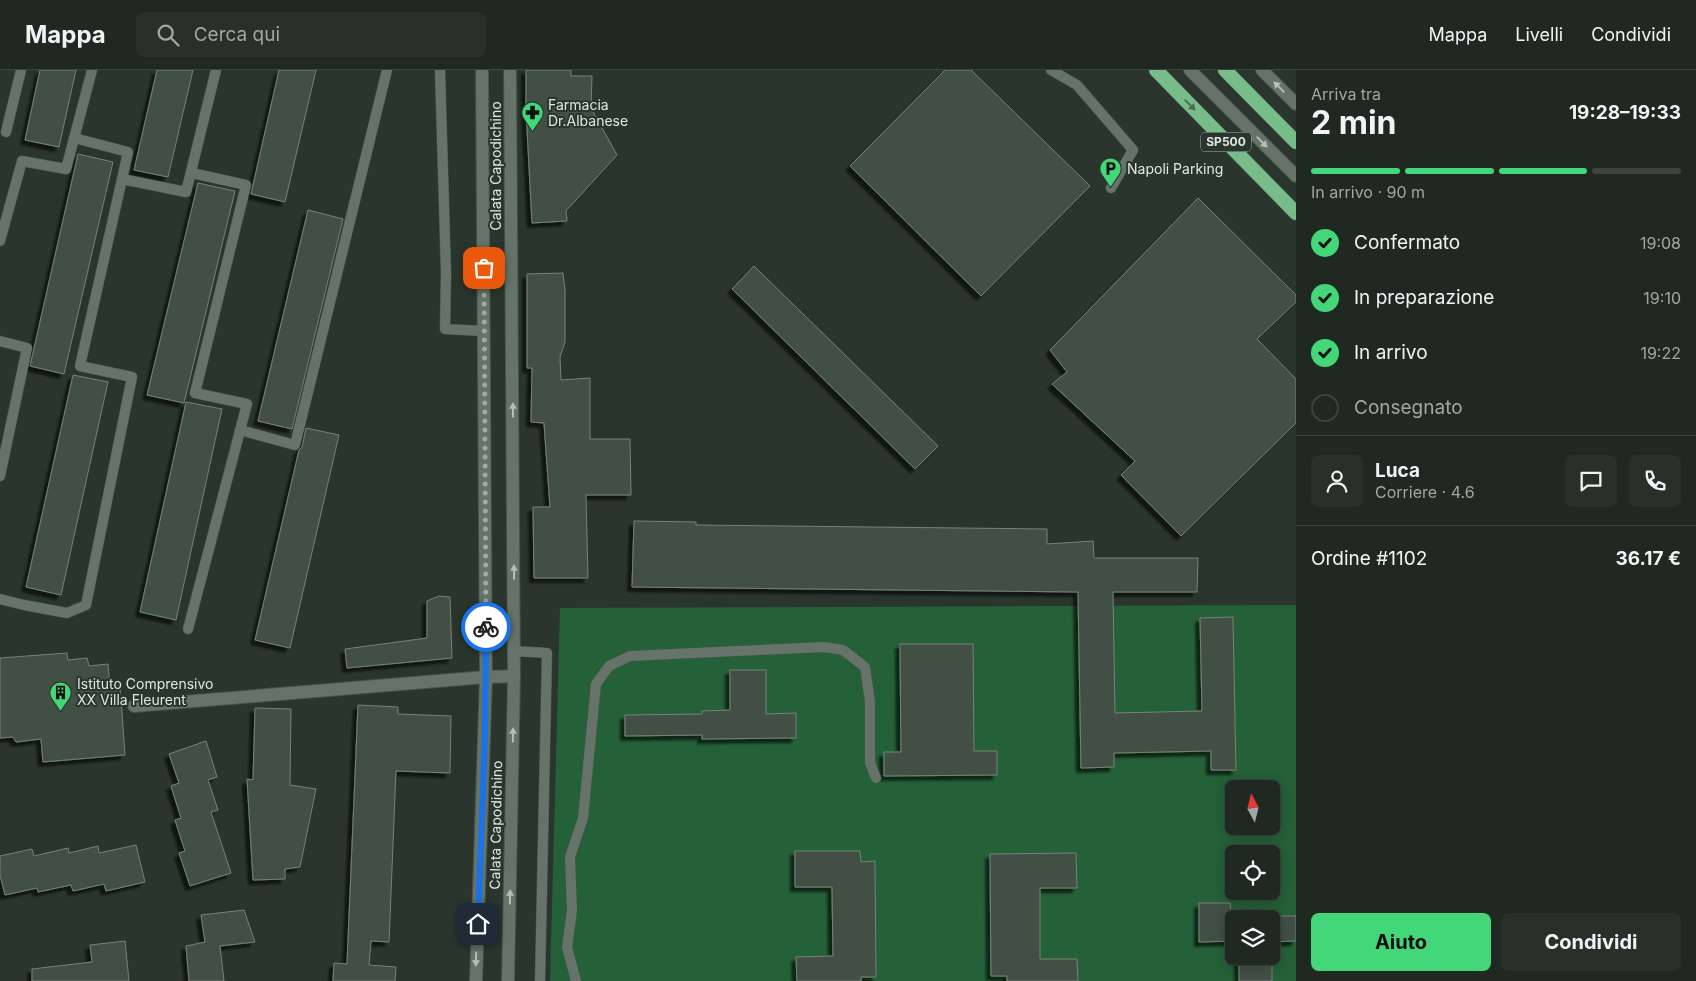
<!DOCTYPE html>
<html lang="it">
<meta charset="utf-8">
<style>
body{margin:0;font-family:Inter,sans-serif;background:#28302a;color:#f1f3f6;height:100vh;display:flex;flex-direction:column;font-size:19px;white-space:nowrap}
*{box-sizing:border-box;margin:0}
p{font-size:16px;color:#a2a6a5}
.icon{flex:none;width:28px;height:28px;fill:none;stroke:currentColor;stroke-width:2;stroke-linecap:round;stroke-linejoin:round}
.map{position:relative;flex:1;overflow:hidden}
.details{display:flex;flex-direction:column;background:#202822;width:400px}
.details>*{flex:none}
.needle{width:32px;rotate:353deg}
.controls{position:absolute;left:1225px;top:710px;display:grid;gap:10px}
.controls a{display:grid;place-items:center;width:55px;height:55px;border-radius:8px;background:#202822;box-shadow:0 2px 12px #0003,0 0 0 1px #3d4440;font-size:25px}
.pin{position:absolute;display:grid;place-items:center;width:42px;height:42px;color:#fff;margin:-21px;border-radius:10px;box-shadow:0 2px 8px #0006}
.courier{position:absolute;display:grid;place-items:center;width:50px;height:50px;margin:-25px;border:4px solid #1a73e8;border-radius:50%;background:#fff;color:#222;box-shadow:0 1px 6px #0007}
.headline em{font-style:normal;font-weight:700}
.headline div{display:flex;flex-direction:column-reverse}
.headline{display:flex;align-items:center;justify-content:space-between;height:85px;padding:0 15px}
h1{font-size:32px;font-weight:700;line-height:38px}
.bar{display:grid;grid-template-columns:repeat(4,1fr);gap:8px 5px;align-content:center;height:60px;padding:0 15px}
.bar i{height:6px;border-radius:4px;background:#3d4440}
.bar .selected{background:#44d77a}
.bar p{grid-column:span 4}
.line{display:flex;align-items:center;gap:12px;padding:0 15px;border-top:1px solid #3d4440}
.line div{flex:1}
.round{display:grid;place-items:center;flex:none;width:52px;height:52px;border-radius:8px;background:#28302a}
ol{padding:0 15px;list-style:none}
li{display:flex;align-items:center;gap:15px;height:55px}
li p{margin-inline-start:auto}
li .icon{padding:5px;border-radius:50%;background:#44d77a;color:#111;stroke-width:4}
li:last-child{color:#a2a6a5}
li i{width:28px;height:28px;border:2px solid #3d4440;border-radius:50%}
.primary-button{display:flex;gap:10px;margin-top:auto;padding:10px 15px}
.primary-button a{flex:1;height:58px;border-radius:8px;background:#44d77a;color:#111;font-size:20px;font-weight:700;line-height:58px;text-align:center}
.primary-button a+a{background:#28302a;color:#f1f3f6}
header{display:flex;align-items:center;gap:30px;box-sizing:border-box;height:70px;padding:0 25px;background:#202822;border-bottom:1px solid #3d4440}
header strong{font-size:24px}
nav{display:flex;gap:28px;margin-inline-start:auto;font-size:18px}
.search{width:350px;height:45px;background:#28302a;display:flex;align-items:center;gap:12px;box-sizing:border-box;padding:0 18px;border-radius:8px;color:#a2a6a5;font-size:19px}
main{display:flex;flex:1;min-height:0}
.map>svg:first-child{display:block}
</style>
<header>
<strong>Mappa</strong>
<div class="search"><svg class="icon" aria-label="search" viewBox="0 0 24 24"><circle cx="10" cy="10" r="6"/><path d="M15 15l6 6"/></svg>Cerca qui</div>
<nav><a>Mappa</a><a>Livelli</a><a>Condividi</a></nav>
</header>
<main>
<div class="map">
<svg width="1296" height="911" viewBox="0 0 1296 911">
<defs>
<filter id="shadow"><feDropShadow dx="-4.5" dy="4.5" stdDeviation="1" flood-color="#0009"/></filter>
</defs>
<rect width="100%" height="100%" fill="#2a362d"/>
<path fill="#246038" fill-rule="evenodd" d="M1296,535V911H550L560,538ZM1234,719H1271V756H1234ZM1234,784H1271V821H1234ZM1234,849H1271V886H1234Z"/>
<g fill="#434f45" stroke="#768378" filter="url(#shadow)">
<polygon points="40,0 76,0 59,77 25,70"/>
<polygon points="157,0 193,0 168,107 134,100"/>
<polygon points="279,0 316,0 285,132 251,124"/>
<polygon points="526,0 571,0 571,6 592,6 591,38 617,85 566,141 567,151 532,153 526,40"/>
<polygon points="945,0 971,0 1090,116 981,226 850,96"/>
<polygon points="78,84 113,92 64,304 30,296"/>
<polygon points="198,113 235,121 184,333 147,325"/>
<polygon points="1198,128 1296,225 1296,232 1257,269 1296,309 1296,353 1181,466 1121,405 1135,391 1052,314 1067,302 1050,280"/>
<polygon points="308,140 343,149 292,359 258,351"/>
<polygon points="754,196 938,376 915,399 732,219"/>
<polygon points="563,203 565,220 565,272 560,287 561,310 590,308 590,369 630,369 631,425 586,425 588,508 534,508 533,437 550,437 544,353 531,352 532,298 527,298 527,204"/>
<polygon points="73,305 108,312 61,525 26,517"/>
<polygon points="186,332 222,339 176,550 140,542"/>
<polygon points="306,358 339,365 290,578 255,570 299,380 302,377"/>
<polygon points="634,451 696,452 696,455 1047,459 1047,474 1093,471 1094,488 1198,488 1197,522 1113,522 1115,643 1202,641 1200,548 1233,547 1236,700 1211,700 1211,681 1114,683 1114,697 1081,698 1078,522 632,517"/>
<polygon points="439,526 450,527 452,588 347,598 345,579 427,568 427,531"/>
<polygon points="900,574 973,574 974,681 997,681 997,705 884,706 884,682 901,682"/>
<polygon points="67,583 68,590 87,588 89,596 108,594 110,616 120,615 125,685 43,692 41,669 16,672 13,667 0,668 0,588"/>
<polygon points="730,600 766,600 766,644 796,643 796,668 702,669 702,665 625,666 625,645 702,644 702,641 730,640"/>
<polygon points="358,635 398,637 398,644 451,646 450,703 396,701 389,872 371,871 369,895 396,897 395,911 333,911 334,893 347,894"/>
<polygon points="255,638 291,639 290,715 316,719 300,797 285,799 285,809 253,810 247,709 253,710"/>
<polygon points="206,671 217,707 208,710 218,740 211,742 231,803 190,816 179,783 185,781 175,750 181,748 171,716 179,713 169,684"/>
<polygon points="136,775 145,812 106,821 104,814 73,821 71,815 38,822 37,818 5,825 0,805 0,786 32,779 34,786 68,778 69,783 98,776 99,783"/>
<polygon points="795,781 860,781 861,792 875,791 876,907 861,907 861,911 797,911 796,887 833,886 832,817 795,817"/>
<polygon points="1076,783 1077,818 1040,818 1040,889 1077,889 1078,911 1007,911 1007,906 991,906 990,784"/>
<polygon points="1199,833 1230,833 1231,847 1234,847 1234,871 1199,872"/>
<polygon points="244,840 255,872 220,876 224,911 189,911 186,876 205,872 201,845"/>
<polygon points="1271,846 1296,846 1296,871 1271,872"/>
<polygon points="125,871 129,911 32,911 32,899 92,892 90,875"/>
<rect x="1239" y="886" width="33" height="25"/>
</g>
<g fill="none" stroke-linecap="round" stroke-linejoin="round">
<defs>
<g id="service">
<polyline points="440,0 446,203 445,259 483,261"/>
<polyline points="1051,0 1077,15 1133,80 1111,118"/>
<polyline points="6,62 21,0"/>
<polyline points="74,68 128,82 122,109"/>
<polyline points="0,171 22,91 66,99 92,0"/>
<polyline points="0,271 27,278 0,406"/>
<polyline points="240,360 295,375 387,0"/>
<polyline points="0,529 24,535 67,543 86,535 132,307 80,296 122,109 186,122 216,0"/>
<polyline points="188,559 247,334 195,323 246,115 192,103"/>
<polyline points="514,581 547,583 540,911"/>
<polyline points="576,911 567,877 572,841 570,787 583,748 596,614 609,596 630,586 824,577 843,580 865,597 870,632 870,693 876,708"/>
</g>
<polyline id="minor" points="134,636 486,607"/>
<g id="secondary">
<polyline points="1190,0 1296,106"/>
<polyline points="1262,0 1296,34"/>
<polyline points="486,607 514,606"/>
<polyline points="476,911 486,607 482,0"/>
<polyline points="508,911 514,606 510,0"/>
</g>
<g id="trunk">
<polyline points="1156,0 1296,143"/>
<polyline points="1225,0 1296,72"/>
</g>
</defs>
<use href="#service" stroke="#48524a" stroke-width="11"/>
<use href="#minor" stroke="#48524a" stroke-width="14"/>
<use href="#secondary" stroke="#48524a" stroke-width="14"/>
<use href="#trunk" stroke="#48524a" stroke-width="15"/>
<use href="#service" stroke="#657368" stroke-width="10"/>
<use href="#minor" stroke="#657368" stroke-width="12"/>
<use href="#secondary" stroke="#657368" stroke-width="12"/>
<use href="#trunk" stroke="#78bc8a" stroke-width="14"/>
</g>
<defs><path id="oneway-solid" d="M-6-.8H1V-3.2L6.5 0L1 3.2V.8H-6Z" transform="scale(1.25)"/></defs>
<g fill="#b5beb7">
<use href="#oneway-solid" transform="translate(1279 17) rotate(-135)"/>
<use href="#oneway-solid" transform="translate(1262 72) rotate(45)"/>
<use href="#oneway-solid" transform="translate(513 340) rotate(-90)"/>
<use href="#oneway-solid" transform="translate(514 502) rotate(-90)"/>
<use href="#oneway-solid" transform="translate(513 665) rotate(-89)"/>
<use href="#oneway-solid" transform="translate(510 827) rotate(-89)"/>
<use href="#oneway-solid" transform="translate(476 889) rotate(92)"/>
</g>
<use fill="#496c52" href="#oneway-solid" transform="translate(1190 35) rotate(46)"/>
<g fill="none" stroke-linecap="round" stroke-linejoin="round">
<polyline stroke="#a0a9a2" stroke-width="5" stroke-dasharray="0 9" points="484,198 486,557"/>
<polyline stroke="#1a73e8" stroke-width="6" points="478,854 485,665 486,557"/>
</g>
<defs>
<symbol id="pharmacy-pin" viewBox="-11 -11 22 30"><path d="M0 17L-7.5 6A9.5 9.5 0 1 1 7.5 6Z" fill="#44d77a" stroke="#2a362d"/><path d="M-2-6h4v4h4v4h-4v4h-4v-4h-4v-4h4Z" fill="#111"/></symbol>
<symbol id="parking-pin" viewBox="-11 -11 22 30"><path d="M0 17L-7.5 6A9.5 9.5 0 1 1 7.5 6Z" fill="#44d77a" stroke="#2a362d"/><path d="M-3.5-5.5H1a3.5 3.5 0 0 1 0 7H-1V5.5H-3.5ZM-1-3.4V-.6H.8a1.4 1.4 0 0 0 0-2.8Z" fill="#111"/></symbol>
<symbol id="building-pin" viewBox="-11 -11 22 30"><path d="M0 17L-7.5 6A9.5 9.5 0 1 1 7.5 6Z" fill="#44d77a" stroke="#2a362d"/><path d="M-4-6H4V6H1V3H-1V6H-4ZM-2.5-4.3h1.7v1.8h-1.7ZM.8-4.3h1.7v1.8H.8ZM-2.5-1h1.7V.8h-1.7ZM.8-1h1.7V.8H.8Z" fill="#111"/></symbol>
</defs>
<g fill-rule="evenodd">
<use href="#pharmacy-pin" x="520" y="30" width="25" height="34"/>
<use href="#parking-pin" x="1098" y="86" width="25" height="34"/>
<use href="#building-pin" x="48" y="610" width="25" height="34"/>
</g>
<g text-anchor="middle" stroke-width="4" stroke-linejoin="round" paint-order="stroke">
<rect fill="#2a362d" stroke="#a9b2ab" stroke-width="1" x="1201" y="62.5" width="50" height="19" rx="4"/>
<g font-size="12" font-weight="bold" fill="#e0e7e1">
<text x="1226" y="76">SP500</text>
</g>
<g font-size="14" fill="#e0e7e1" stroke="#2a362d" text-anchor="start">
<text x="548" y="40">Farmacia<tspan x="548" dy="16">Dr.Albanese</tspan></text>
<text x="1127" y="104">Napoli Parking</text>
<text x="77" y="619">Istituto Comprensivo<tspan x="77" dy="16">XX Villa Fleurent</tspan></text>
</g>
<g font-size="14" fill="#e0e7e1" stroke="#2a362d">
<text transform="translate(496 96) rotate(-90)" y="5">Calata Capodichino</text>
<text transform="translate(496 755) rotate(-89)" y="5">Calata Capodichino</text>
</g>
</g>
</svg>
<div class="controls">
<a><svg class="needle" viewBox="-14 -14 28 28"><path d="M0-13l5 13h-10z" fill="#e53935"/><path d="M0 13l5-13h-10z" fill="#a2a6a5"/></svg></a>
<a><svg class="icon" aria-label="locate" viewBox="0 0 24 24"><circle cx="12" cy="12" r="6"/><path d="M12 2v4M12 18v4M2 12h4M18 12h4"/></svg></a>
<a><svg class="icon" aria-label="layers" viewBox="0 0 24 24"><path d="M12 4l9 5-9 5-9-5zM3 14l9 5 9-5"/></svg></a>
</div>
<div class="pin" style="left:484px;top:198px;background:#ea580c"><svg class="icon" aria-label="bag" viewBox="0 0 24 24"><path d="M5 8h14l-1 12H6zM9 8a3 3 0 0 1 6 0"/></svg></div>
<div class="pin" style="left:478px;top:854px;background:#1f2937"><svg class="icon" aria-label="home" viewBox="0 0 24 24"><path d="M3 11l9-7 9 7M6 9v11h12V9"/></svg></div>
<div class="courier" style="left:486px;top:557px"><svg class="icon" aria-label="bike" viewBox="0 0 24 24"><circle cx="6" cy="16" r="4"/><circle cx="18" cy="16" r="4"/><path d="M6 16l4-8h5l3 8M10 8l3 8H6M13 5h3"/></svg></div>
</div>
<section class="details">
<div class="headline"><div><h1>2 min</h1><p>Arriva tra</p></div><em>19:28–19:33</em></div>
<div class="bar"><i class="selected"></i><i class="selected"></i><i class="selected"></i><i></i><p>In arrivo · 90 m</p></div>
<ol>
<li><svg class="icon" aria-label="check" viewBox="0 0 24 24"><path d="M5 12l5 5 9-10"/></svg>Confermato<p>19:08</p></li>
<li><svg class="icon" aria-label="check" viewBox="0 0 24 24"><path d="M5 12l5 5 9-10"/></svg>In preparazione<p>19:10</p></li>
<li><svg class="icon" aria-label="check" viewBox="0 0 24 24"><path d="M5 12l5 5 9-10"/></svg>In arrivo<p>19:22</p></li>
<li><i></i>Consegnato</li>
</ol>
<div class="line" style="height:90px"><a class="round"><svg class="icon" aria-label="person" viewBox="0 0 24 24"><circle cx="12" cy="8" r="4"/><path d="M4 21q1-7 8-7t8 7"/></svg></a><div><b>Luca</b><p>Corriere · 4.6</p></div><a class="round"><svg class="icon" aria-label="chat" viewBox="0 0 24 24"><path d="M4 5h16v11H9l-5 4z"/></svg></a><a class="round"><svg class="icon" aria-label="phone" viewBox="0 0 24 24"><path d="M5 4h4l2 5-3 2q2 4 5 5l2-3 5 2v4C11 20 4 13 5 4z"/></svg></a></div>
<div class="line" style="height:65px"><div>Ordine #1102</div><b>36.17 €</b></div>
<div class="primary-button"><a>Aiuto</a><a>Condividi</a></div>
</section>
</main>
